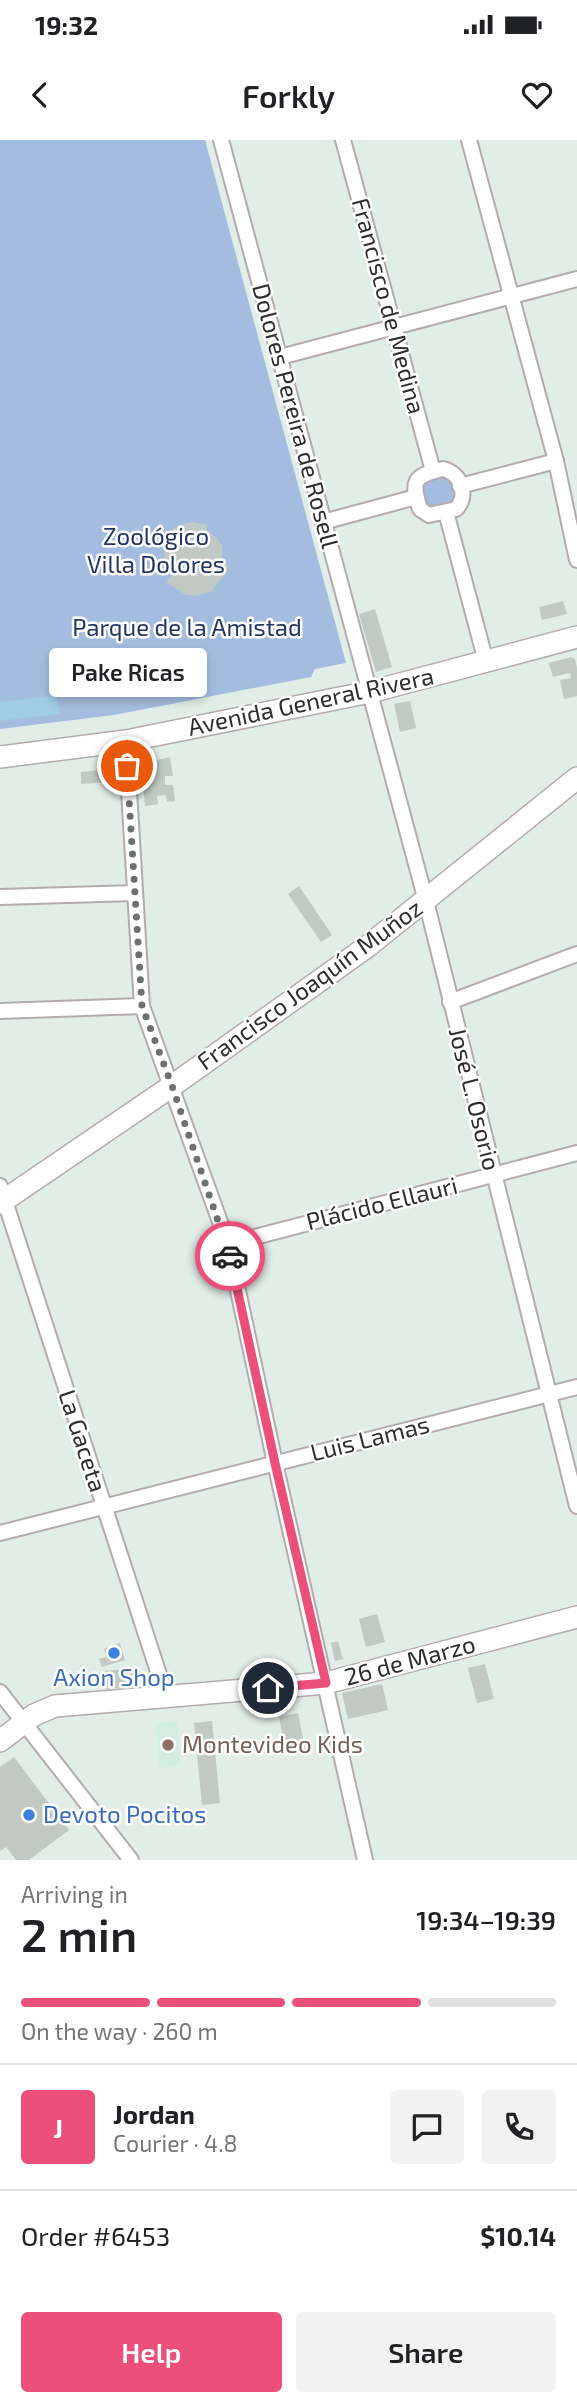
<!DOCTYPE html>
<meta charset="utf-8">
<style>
body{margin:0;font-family:"Exo 2",sans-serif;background:#f2f2f2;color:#202124;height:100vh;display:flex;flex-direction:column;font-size:26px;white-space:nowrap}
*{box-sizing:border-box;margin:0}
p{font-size:23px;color:#757577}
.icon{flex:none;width:38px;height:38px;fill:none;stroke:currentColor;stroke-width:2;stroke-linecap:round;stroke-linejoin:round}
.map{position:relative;height:1720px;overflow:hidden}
.panel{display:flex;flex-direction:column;background:#fff;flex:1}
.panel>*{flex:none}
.pin{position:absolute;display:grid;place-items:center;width:60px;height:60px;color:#fff;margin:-30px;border:4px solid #fff;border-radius:50%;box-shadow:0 2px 7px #0007}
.courier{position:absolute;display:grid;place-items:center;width:70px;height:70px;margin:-35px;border:5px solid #ec4f79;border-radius:50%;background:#fff;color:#222;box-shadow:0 2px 9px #0007}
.bubble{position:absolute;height:49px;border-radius:7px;background:#fff;box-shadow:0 4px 10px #0003;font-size:23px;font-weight:600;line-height:49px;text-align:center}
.headline em{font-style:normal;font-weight:600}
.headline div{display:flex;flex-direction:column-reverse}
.headline{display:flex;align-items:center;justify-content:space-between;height:119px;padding:0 21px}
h1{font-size:46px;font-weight:600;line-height:52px}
.bar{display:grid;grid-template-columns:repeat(4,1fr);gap:10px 7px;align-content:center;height:84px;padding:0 21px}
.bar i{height:9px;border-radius:5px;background:#e0e0e0}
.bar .on{background:#ec4f79}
.bar p{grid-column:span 4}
.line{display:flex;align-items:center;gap:18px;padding:0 21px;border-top:2px solid #e0e0e0}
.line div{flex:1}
.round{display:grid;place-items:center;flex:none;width:74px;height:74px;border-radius:7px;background:#f2f2f2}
.button{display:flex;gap:14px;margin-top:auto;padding:14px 21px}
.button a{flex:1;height:80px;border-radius:7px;background:#ec4f79;color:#fff;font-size:28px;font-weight:600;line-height:80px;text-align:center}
.button a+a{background:#f2f2f2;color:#202124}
.status{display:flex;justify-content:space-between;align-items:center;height:49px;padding:0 35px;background:#fff;direction:ltr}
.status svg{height:19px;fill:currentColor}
header{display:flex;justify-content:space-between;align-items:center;height:91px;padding:0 21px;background:#fff;font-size:32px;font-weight:600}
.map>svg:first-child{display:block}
</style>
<div class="status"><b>19:32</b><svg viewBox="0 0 49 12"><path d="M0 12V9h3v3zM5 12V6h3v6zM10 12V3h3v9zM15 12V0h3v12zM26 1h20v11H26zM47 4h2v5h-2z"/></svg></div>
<header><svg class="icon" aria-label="back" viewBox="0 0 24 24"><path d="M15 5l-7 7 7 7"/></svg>Forkly<svg class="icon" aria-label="heart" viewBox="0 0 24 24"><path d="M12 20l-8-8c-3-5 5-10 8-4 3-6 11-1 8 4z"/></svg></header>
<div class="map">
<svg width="577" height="1720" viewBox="0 0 577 1720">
<rect width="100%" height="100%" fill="#e1ede7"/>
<polygon fill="#d3ede2" points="177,1581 180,1626 159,1628 156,1583"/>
<g fill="#a3bcdf">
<polygon points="0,0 205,0 346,523 315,529 311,537 114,575 0,589"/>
<polygon points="445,335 450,338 456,358 453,363 430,369 425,366 421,343"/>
</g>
<polygon fill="#9fcde5" points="57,555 59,574 0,581 0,562"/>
<g fill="#c0c9c4">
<polygon points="192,382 208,385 206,390 217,398 222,406 222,424 229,426 226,434 213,448 214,451 197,456 186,455 166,442 171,437 164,420 165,412 170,399 166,396 177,386"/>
<polygon points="563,461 567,474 542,480 539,467"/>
<polygon points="375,469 392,527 376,532 359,474"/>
<polygon points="571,517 575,519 577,528 577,556 564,559 560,540 571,538 570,533 553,537 549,523"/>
<polygon points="410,561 416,588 400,592 394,564"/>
<polygon points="170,617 173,636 165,636 165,645 173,645 175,661 167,662 166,655 157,656 158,664 145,666 141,624"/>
<polygon points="110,629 110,642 81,644 81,632"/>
<polygon points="299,746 332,795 321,802 288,754"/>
<polygon points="377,1474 385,1502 366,1507 359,1479"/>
<polygon points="338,1501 343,1519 335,1521 331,1503"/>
<polygon points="120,1503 125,1520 102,1527 99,1519 106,1517 104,1509"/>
<polygon points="485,1524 494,1559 477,1563 468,1528"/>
<polygon points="135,1528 137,1546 106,1549 104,1531"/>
<polygon points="382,1544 388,1570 348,1579 342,1553"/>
<polygon points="298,1573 305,1609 286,1612 279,1577"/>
<polygon points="212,1581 220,1663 202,1665 194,1583"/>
<polygon points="14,1617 69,1690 29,1720 16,1720 6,1707 0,1711 0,1627"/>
</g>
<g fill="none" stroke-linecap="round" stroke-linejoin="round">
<defs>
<g id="street">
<polyline points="221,0 426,761 577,1366"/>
<polyline points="343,0 433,331"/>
<polyline points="469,0 556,321 577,420"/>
<polyline points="280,217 577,139"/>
<path d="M443,329C461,333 469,356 456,369L429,375L420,369C411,341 413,336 443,329Z"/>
<polyline points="460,346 556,321"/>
<polyline points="446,372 486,522"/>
<polyline points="323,382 416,357"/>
<polyline points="126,601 142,866 228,1104 275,1323 365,1720"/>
<polyline points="0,757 135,753"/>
<polyline points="450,862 577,814"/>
<polyline points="0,871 142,866"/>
<polyline points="0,1046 166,1556"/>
<polyline points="228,1104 577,1013"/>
<polyline points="0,1393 577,1247"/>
<polyline points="0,1552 131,1720"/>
</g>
<g id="secondary">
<polyline points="0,617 126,601 370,552 577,497"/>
<polyline points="0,1063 172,946 368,806 577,638"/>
<polyline points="0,1601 34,1575 55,1566 326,1543 577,1477"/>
</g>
</defs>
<use href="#street" stroke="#b4abad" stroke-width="18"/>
<use href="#secondary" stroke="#b4abad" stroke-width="24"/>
<use href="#street" stroke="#fff" stroke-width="14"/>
<use href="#secondary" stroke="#fff" stroke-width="21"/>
</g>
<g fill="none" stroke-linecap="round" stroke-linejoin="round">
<polyline stroke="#6c706e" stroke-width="7" stroke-dasharray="0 12.6" points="127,626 142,866 172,946 230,1116"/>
<polyline stroke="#ec4f79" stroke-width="9" points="230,1116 275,1323 326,1543 268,1548"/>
</g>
<g fill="#3f7fe0" stroke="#fff" stroke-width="2.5">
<circle cx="114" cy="1513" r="7"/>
<circle cx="29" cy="1675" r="7"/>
</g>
<circle fill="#8d6e63" stroke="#fff" stroke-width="2.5" cx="168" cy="1605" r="7"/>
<g text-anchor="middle" stroke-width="5" stroke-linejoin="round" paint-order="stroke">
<g font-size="24" fill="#2d2d2d" stroke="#fff">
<text transform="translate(388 166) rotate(75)" y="8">Francisco de Medina</text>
<text transform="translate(295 276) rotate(75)" y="8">Dolores Pereira de Rosell</text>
<text transform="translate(311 562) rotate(-12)" y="8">Avenida General Rivera</text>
<text transform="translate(310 845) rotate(-36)" y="8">Francisco Joaquín Muñoz</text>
<text transform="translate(474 959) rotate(76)" y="8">José L. Osorio</text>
<text transform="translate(382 1064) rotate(-14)" y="8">Plácido Ellauri</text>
<text transform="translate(370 1299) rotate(-14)" y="8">Luis Lamas</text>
<text transform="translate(82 1301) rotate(72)" y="8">La Gaceta</text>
<text transform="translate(410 1521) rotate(-15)" y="8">26 de Marzo</text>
</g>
<g font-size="24" fill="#213567" stroke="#fff">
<text x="156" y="405">Zoológico<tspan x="156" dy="28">Villa Dolores</tspan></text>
<text x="187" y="496">Parque de la Amistad</text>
</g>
<g font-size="24" fill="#366cbe" stroke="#fff">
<text x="114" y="1546">Axion Shop</text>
<text x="43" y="1683" text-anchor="start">Devoto Pocitos</text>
</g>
<g font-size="24" fill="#785e54" stroke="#fff" text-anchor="start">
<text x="182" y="1613">Montevideo Kids</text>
</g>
</g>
</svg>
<div class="pin" style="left:127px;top:626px;background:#ea580c"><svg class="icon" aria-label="bag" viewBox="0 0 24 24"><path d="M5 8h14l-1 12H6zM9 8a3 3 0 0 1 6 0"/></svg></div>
<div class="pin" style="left:268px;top:1548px;background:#1f2937"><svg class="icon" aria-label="home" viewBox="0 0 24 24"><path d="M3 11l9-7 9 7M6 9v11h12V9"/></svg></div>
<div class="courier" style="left:230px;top:1116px"><svg class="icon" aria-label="car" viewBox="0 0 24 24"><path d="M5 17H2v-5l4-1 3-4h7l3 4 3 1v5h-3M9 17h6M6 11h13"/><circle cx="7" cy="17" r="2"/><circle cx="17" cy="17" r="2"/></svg></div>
<div class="bubble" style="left:49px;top:508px;width:158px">Pake Ricas</div>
</div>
<section class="panel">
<div class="headline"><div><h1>2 min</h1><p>Arriving in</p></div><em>19:34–19:39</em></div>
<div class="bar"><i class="on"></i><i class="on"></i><i class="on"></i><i></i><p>On the way · 260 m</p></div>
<div class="line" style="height:126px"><b class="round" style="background:#ec4f79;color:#fff">J</b><div><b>Jordan</b><p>Courier · 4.8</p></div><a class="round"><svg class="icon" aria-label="chat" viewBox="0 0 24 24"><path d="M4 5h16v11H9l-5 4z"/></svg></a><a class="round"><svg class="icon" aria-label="phone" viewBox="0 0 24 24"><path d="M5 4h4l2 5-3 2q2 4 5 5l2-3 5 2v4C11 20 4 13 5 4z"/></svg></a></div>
<div class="line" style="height:91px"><div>Order #6453</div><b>$10.14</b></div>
<div class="button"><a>Help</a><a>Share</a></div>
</section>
